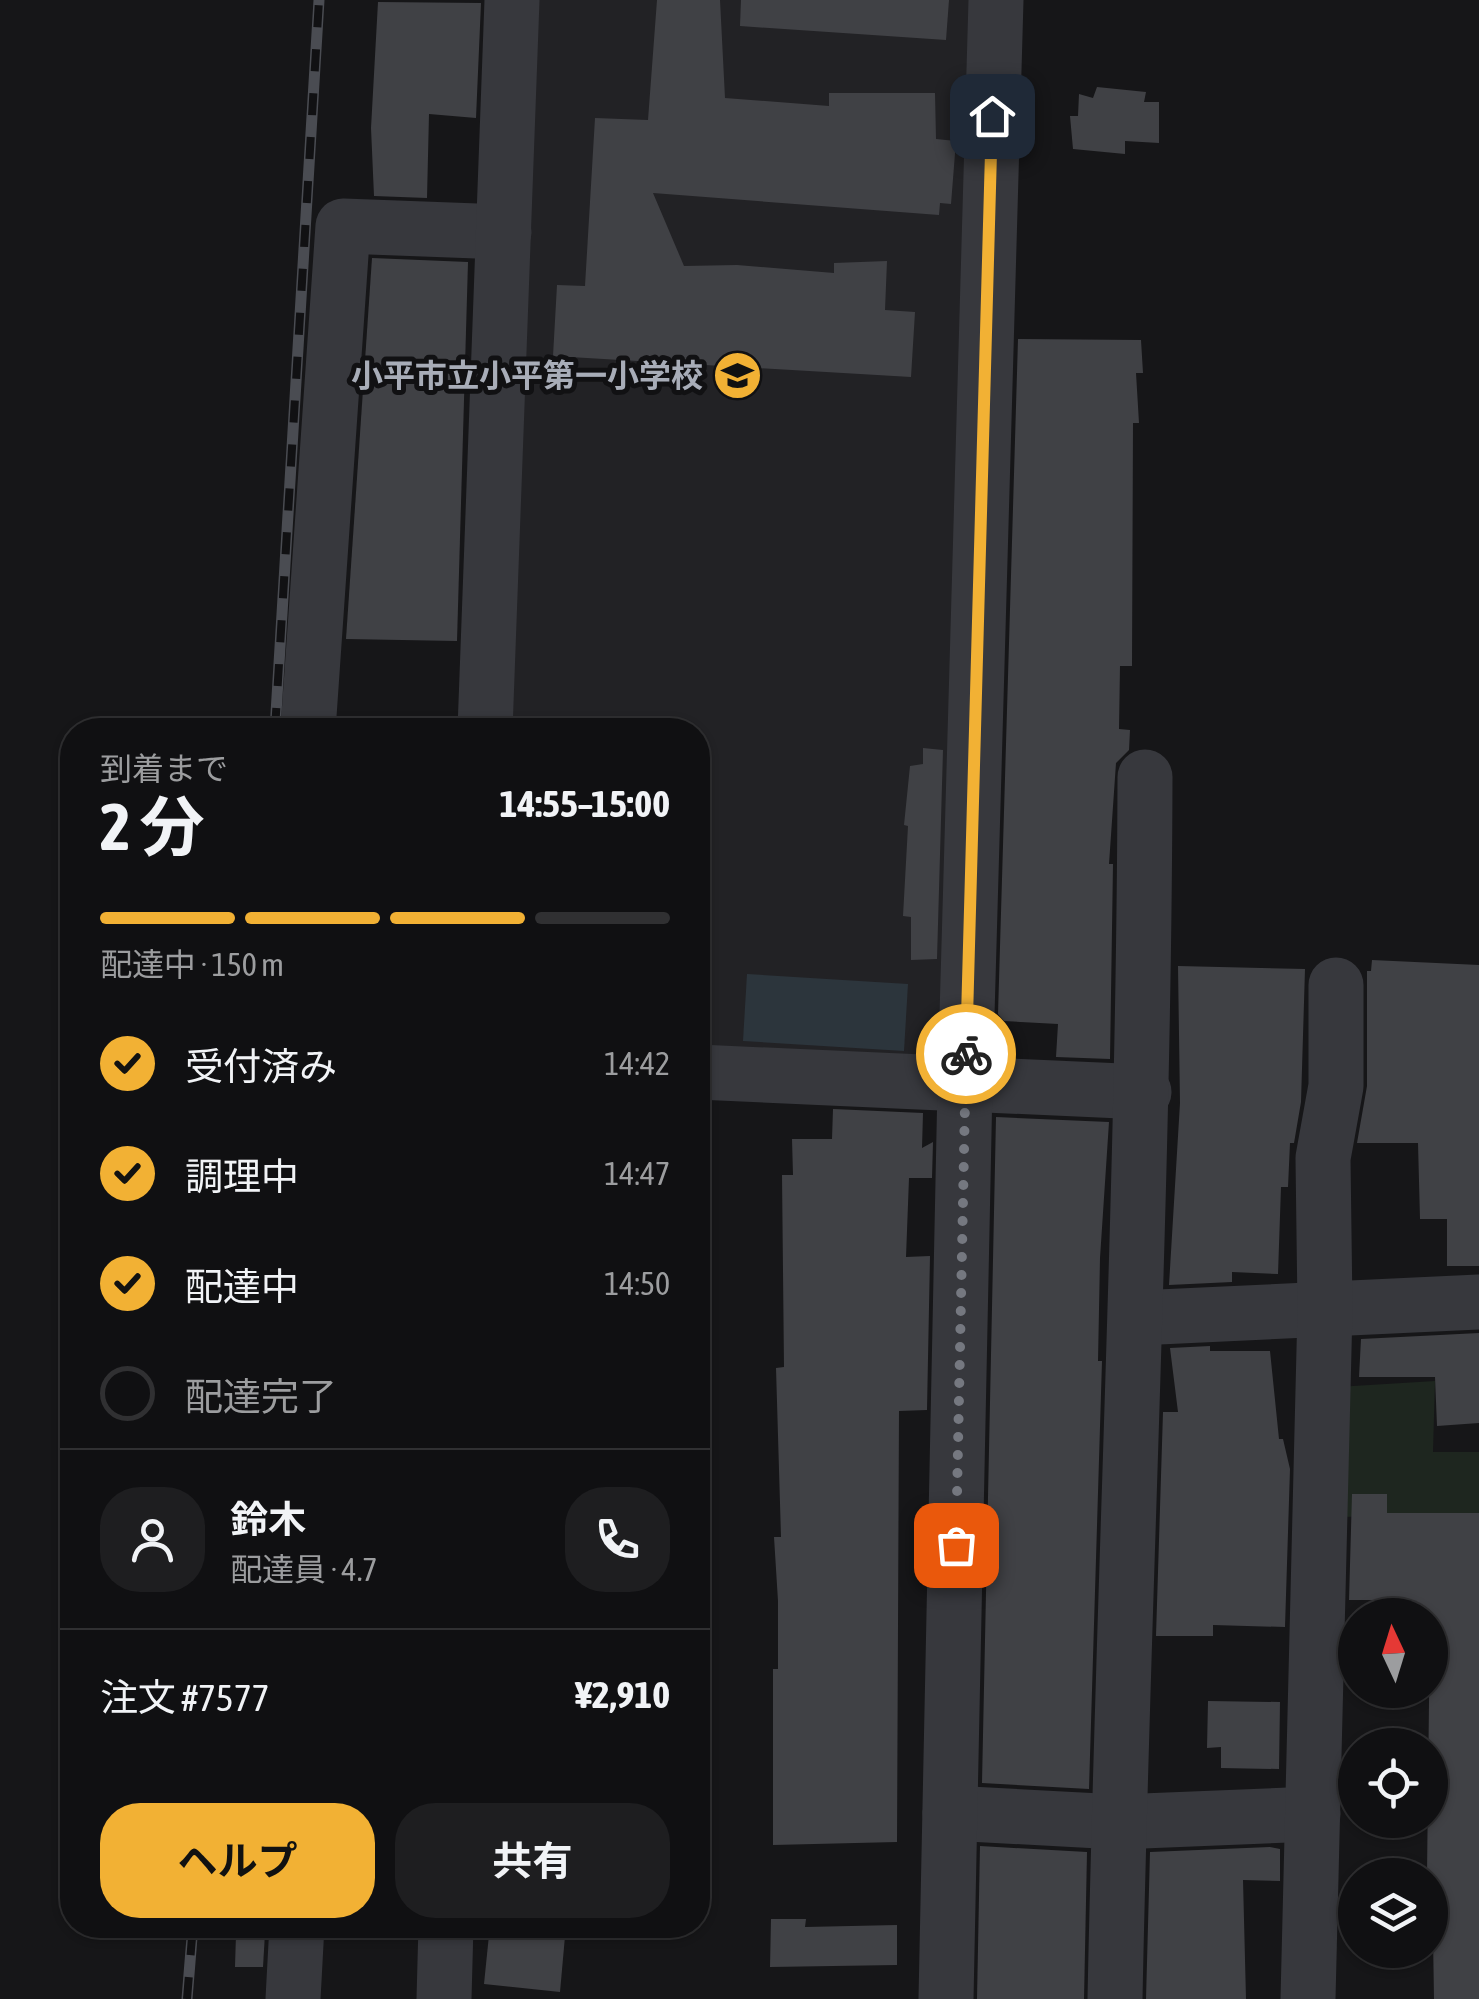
<!DOCTYPE html>
<html lang="ja">
<meta charset="utf-8">
<style>
body{margin:0;font-family:"Asap Condensed","Noto Sans JP",sans-serif;background:#1e1e20;color:#f1f3f6;height:100vh;display:flex;flex-direction:column;font-size:38px;white-space:nowrap}
*{box-sizing:border-box;margin:0}
p{font-size:32px;color:#9c9d9f}
.icon{flex:none;width:55px;height:55px;fill:none;stroke:currentColor;stroke-width:2;stroke-linecap:round;stroke-linejoin:round}
.map{position:relative;flex:1;overflow:hidden}
.drawer{position:absolute;left:60px;top:718px;width:650px;height:1220px;display:flex;flex-direction:column;background:#101012;border-radius:40px;box-shadow:0 2px 8px #0004,0 0 0 2px #303032}
.drawer>*{flex:none}
.needle{width:65px;rotate:356deg}
.fabs{position:absolute;left:1338px;top:1598px;display:grid;gap:20px}
.fabs a{display:grid;place-items:center;width:110px;height:110px;border-radius:50%;background:#101012;box-shadow:0 2px 8px #0004,0 0 0 2px #303032;font-size:50px}
.pin{position:absolute;display:grid;place-items:center;width:85px;height:85px;color:#fff;margin:-42px;border-radius:20px;box-shadow:0 5px 15px #0006}
.courier{position:absolute;display:grid;place-items:center;width:100px;height:100px;margin:-50px;border:8px solid #f2b134;border-radius:50%;background:#fff;color:#222;box-shadow:0 2px 12px #0007}
.headline em{font-style:normal;font-weight:700}
.headline div{display:flex;flex-direction:column-reverse}
.headline{display:flex;align-items:center;justify-content:space-between;height:170px;padding:0 40px}
h1{font-size:65px;font-weight:700;line-height:75px}
.bar{display:grid;grid-template-columns:repeat(4,1fr);gap:15px 10px;align-content:center;height:120px;padding:0 40px}
.bar i{height:12px;border-radius:8px;background:#303032}
.bar .current{background:#f2b134}
.bar p{grid-column:span 4}
.line{display:flex;align-items:center;gap:25px;padding:0 40px;border-top:2px solid #303032}
.line div{flex:1}
.round{display:grid;place-items:center;flex:none;width:105px;height:105px;border-radius:40px;background:#1e1e20}
ol{padding:0 40px;list-style:none}
li{display:flex;align-items:center;gap:30px;height:110px}
li p{margin-inline-start:auto}
li .icon{padding:10px;border-radius:50%;background:#f2b134;color:#111;stroke-width:4}
li:last-child{color:#9c9d9f}
li i{width:55px;height:55px;border:5px solid #303032;border-radius:50%}
.action{display:flex;gap:20px;margin-top:auto;padding:20px 40px}
.action a{flex:1;height:115px;border-radius:40px;background:#f2b134;color:#111;font-size:40px;font-weight:700;line-height:115px;text-align:center}
.action a+a{background:#1e1e20;color:#f1f3f6}
.map>svg:first-child{display:block}
</style>
<div class="map">
<svg width="1479" height="1999" viewBox="0 0 1479 1999">
<rect width="100%" height="100%" fill="#161618"/>
<polygon fill="#222225" points="525,0 974,0 942,1067 698,1054 698,730 501,730"/>
<polygon fill="#1e261f" points="1435,1381 1433,1452 1479,1452 1479,1515 1335,1517 1337,1387"/>
<polygon fill="#2c353c" points="747,974 908,984 904,1051 743,1041"/>
<g fill="#404145">
<polygon points="657,0 720,0 725,98 829,106 829,93 935,93 936,139 956,141 951,204 940,203 939,215 653,193 684,266 737,265 834,273 834,263 887,261 885,310 915,312 911,377 553,356 557,285 585,286 595,118 648,120"/>
<polygon points="741,0 949,0 946,40 740,26"/>
<polygon points="378,2 481,3 476,118 429,114 427,198 374,196 371,128"/>
<polygon points="1097,87 1146,92 1144,102 1159,102 1159,143 1125,141 1125,154 1073,149 1070,116 1078,116 1079,94 1093,98"/>
<polygon points="372,258 468,262 457,641 346,639"/>
<polygon points="1018,339 1141,340 1143,373 1136,373 1139,423 1133,423 1132,666 1120,666 1119,729 1130,730 1129,750 1116,763 1109,864 1113,864 1110,1059 1056,1057 1058,1024 1004,1021 998,1014"/>
<polygon points="923,748 943,750 937,959 911,960 911,917 903,916 908,826 904,825 910,766 923,764"/>
<polygon points="1372,960 1479,965 1479,1266 1447,1266 1447,1219 1420,1219 1418,1143 1357,1143 1367,1086 1367,971 1371,971"/>
<polygon points="1178,966 1305,969 1301,1102 1294,1143 1290,1143 1288,1187 1281,1187 1278,1274 1232,1272 1232,1282 1169,1285 1180,1103"/>
<polygon points="833,1109 923,1113 922,1148 933,1142 932,1178 909,1178 906,1257 930,1256 927,1410 899,1411 897,1842 773,1845 773,1669 778,1669 778,1601 774,1537 781,1537 776,1368 784,1367 782,1175 793,1175 792,1139 832,1139"/>
<polygon points="996,1117 1109,1122 1100,1258 1098,1361 1102,1361 1089,1789 982,1783"/>
<polygon points="1479,1333 1479,1423 1437,1426 1435,1377 1359,1377 1361,1339"/>
<polygon points="1210,1346 1210,1351 1270,1351 1279,1439 1283,1439 1290,1469 1285,1627 1213,1625 1213,1636 1156,1636 1163,1412 1178,1412 1170,1348"/>
<polygon points="1352,1494 1387,1494 1387,1513 1479,1513 1479,1999 1434,1999 1432,1875 1427,1875 1430,1615 1395,1615 1395,1600 1349,1600"/>
<polygon points="1208,1701 1280,1702 1279,1769 1221,1768 1221,1747 1207,1748"/>
<polygon points="980,1846 1087,1852 1084,1999 977,1999"/>
<polygon points="1270,1847 1280,1849 1280,1881 1243,1880 1246,1999 1146,1999 1150,1852"/>
<polygon points="771,1919 806,1919 805,1927 897,1925 897,1965 770,1967"/>
<polygon points="490,1925 566,1925 560,1992 484,1984"/>
<polygon points="265,1933 263,1967 235,1967 236,1934"/>
</g>
<g fill="none" stroke-linecap="round" stroke-linejoin="round">
<g stroke="#37383d" stroke-width="55">
<polyline points="308,730 343,226 504,232"/>
<polyline points="485,730 512,0"/>
<polyline points="698,1072 1144,1092"/>
<polyline points="1137,1318 1479,1302"/>
<polyline points="950,1813 1118,1822 1313,1814"/>
<polyline points="293,1999 297,1925"/>
<polyline points="444,1999 446,1925"/>
<polyline points="946,1999 965,1085 996,0"/>
<path d="M1115,1999C1123,1591 1144,1185 1145,777"/>
<polyline points="1308,1999 1325,1309 1323,1158 1336,1086 1336,985"/>
</g>
<defs>
<g id="rail">
<polyline points="275,730 319,0"/>
<polyline points="187,1999 193,1925"/>
</g>
</defs>
<use href="#rail" stroke="#4a4c52" stroke-width="11"/>
<use href="#rail" stroke="#111113" stroke-width="8" stroke-dasharray="22" stroke-linecap="butt"/>
</g>
<g fill="none" stroke-linecap="round" stroke-linejoin="round">
<polyline stroke="#757880" stroke-width="10" stroke-dasharray="0 18" points="956,1545 966,1054"/>
<polyline stroke="#f2b134" stroke-width="12" points="966,1054 992,116"/>
</g>
<defs>
<symbol id="school-disc" viewBox="-11 -11 22 22"><circle r="9.5" fill="#f2b134" stroke="#111113"/><path d="M0-5L7-2L0 1L-7-2ZM-4 1L0 2.5L4 1V4Q0 6-4 4Z" fill="#111"/></symbol>
</defs>
<g fill-rule="evenodd">
<use href="#school-disc" x="710" y="348" width="55" height="55"/>
</g>
<g text-anchor="middle" stroke-width="10" stroke-linejoin="round" paint-order="stroke">
<g font-size="32" font-weight="bold" fill="#a8adb8" stroke="#111113" text-anchor="end">
<text x="703" y="387">小平市立小平第一小学校</text>
</g>
</g>
</svg>
<div class="fabs">
<a><svg class="needle" viewBox="-14 -14 28 28"><path d="M0-13l5 13h-10z" fill="#e53935"/><path d="M0 13l5-13h-10z" fill="#9c9d9f"/></svg></a>
<a><svg class="icon" aria-label="locate" viewBox="0 0 24 24"><circle cx="12" cy="12" r="6"/><path d="M12 2v4M12 18v4M2 12h4M18 12h4"/></svg></a>
<a><svg class="icon" aria-label="layers" viewBox="0 0 24 24"><path d="M12 4l9 5-9 5-9-5zM3 14l9 5 9-5"/></svg></a>
</div>
<div class="pin" style="left:956px;top:1545px;background:#ea580c"><svg class="icon" aria-label="bag" viewBox="0 0 24 24"><path d="M5 8h14l-1 12H6zM9 8a3 3 0 0 1 6 0"/></svg></div>
<div class="pin" style="left:992px;top:116px;background:#1f2937"><svg class="icon" aria-label="home" viewBox="0 0 24 24"><path d="M3 11l9-7 9 7M6 9v11h12V9"/></svg></div>
<div class="courier" style="left:966px;top:1054px"><svg class="icon" aria-label="bike" viewBox="0 0 24 24"><circle cx="6" cy="16" r="4"/><circle cx="18" cy="16" r="4"/><path d="M6 16l4-8h5l3 8M10 8l3 8H6M13 5h3"/></svg></div>
<section class="drawer">
<div class="headline"><div><h1>2 分</h1><p>到着まで</p></div><em>14:55–15:00</em></div>
<div class="bar"><i class="current"></i><i class="current"></i><i class="current"></i><i></i><p>配達中 · 150 m</p></div>
<ol>
<li><svg class="icon" aria-label="check" viewBox="0 0 24 24"><path d="M5 12l5 5 9-10"/></svg>受付済み<p>14:42</p></li>
<li><svg class="icon" aria-label="check" viewBox="0 0 24 24"><path d="M5 12l5 5 9-10"/></svg>調理中<p>14:47</p></li>
<li><svg class="icon" aria-label="check" viewBox="0 0 24 24"><path d="M5 12l5 5 9-10"/></svg>配達中<p>14:50</p></li>
<li><i></i>配達完了</li>
</ol>
<div class="line" style="height:180px"><a class="round"><svg class="icon" aria-label="person" viewBox="0 0 24 24"><circle cx="12" cy="8" r="4"/><path d="M4 21q1-7 8-7t8 7"/></svg></a><div><b>鈴木</b><p>配達員 · 4.7</p></div><a class="round"><svg class="icon" aria-label="phone" viewBox="0 0 24 24"><path d="M5 4h4l2 5-3 2q2 4 5 5l2-3 5 2v4C11 20 4 13 5 4z"/></svg></a></div>
<div class="line" style="height:130px"><div>注文 #7577</div><b>¥2,910</b></div>
<div class="action"><a>ヘルプ</a><a>共有</a></div>
</section>
</div>
